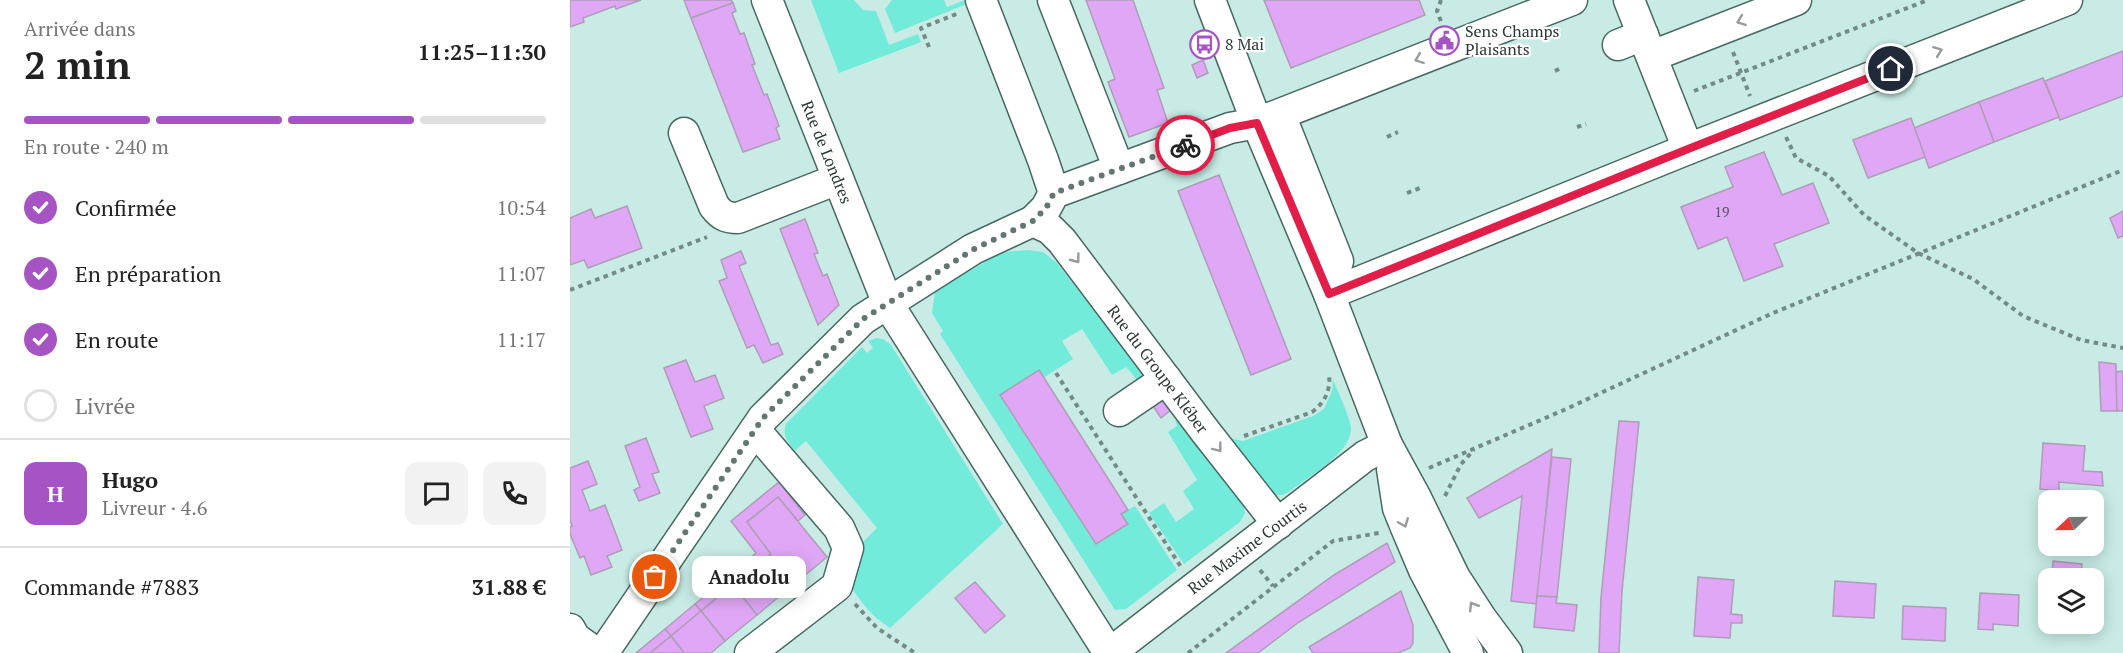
<!DOCTYPE html>
<html lang="fr">
<meta charset="utf-8">
<style>
body{margin:0;font-family:"PT Serif",serif;background:#f2f2f2;color:#222;height:100vh;display:flex;flex-direction:column;font-size:22px;white-space:nowrap}
*{box-sizing:border-box;margin:0}
p{font-size:20px;color:#767676}
.icon{flex:none;width:33px;height:33px;fill:none;stroke:currentColor;stroke-width:2;stroke-linecap:round;stroke-linejoin:round}
.map{position:relative;flex:1;overflow:hidden}
.details{display:flex;flex-direction:column;background:#fff;width:570px}
.details>*{flex:none}
.needle{width:39px;rotate:248deg}
.tools{position:absolute;left:1468px;top:490px;display:grid;gap:12px}
.tools a{display:grid;place-items:center;width:66px;height:66px;border-radius:12px;background:#fff;box-shadow:0 3px 15px #0003;font-size:30px}
.pin{position:absolute;display:grid;place-items:center;width:51px;height:51px;color:#fff;margin:-26px;border:3px solid #fff;border-radius:50%;box-shadow:0 2px 6px #0007}
.courier{position:absolute;display:grid;place-items:center;width:60px;height:60px;margin:-30px;border:4px solid #e11d48;border-radius:50%;background:#fff;color:#222;box-shadow:0 2px 8px #0007}
.bubble{position:absolute;height:42px;border-radius:12px;background:#fff;box-shadow:0 3px 15px #0003;font-size:20px;font-weight:800;line-height:42px;text-align:center}
.headline em{font-style:normal;font-weight:800}
.headline div{display:flex;flex-direction:column-reverse}
.headline{display:flex;align-items:center;justify-content:space-between;height:102px;padding:0 24px}
h1{font-size:39px;font-weight:800;line-height:45px}
.bar{display:grid;grid-template-columns:repeat(4,1fr);gap:9px 6px;align-content:center;height:72px;padding:0 24px}
.bar i{height:8px;border-radius:4px;background:#e0e0e0}
.bar .on{background:#a654c4}
.bar p{grid-column:span 4}
.line{display:flex;align-items:center;gap:15px;padding:0 24px;border-top:2px solid #e0e0e0}
.line div{flex:1}
.round{display:grid;place-items:center;flex:none;width:63px;height:63px;border-radius:12px;background:#f2f2f2}
ol{padding:0 24px;list-style:none}
li{display:flex;align-items:center;gap:18px;height:66px}
li p{margin-inline-start:auto}
li .icon{padding:6px;border-radius:50%;background:#a654c4;color:#fff;stroke-width:4}
li:last-child{color:#767676}
li i{width:33px;height:33px;border:3px solid #e0e0e0;border-radius:50%}
main{display:flex;flex:1;min-height:0}
.map>svg:first-child{display:block}
</style>
<main>
<section class="details">
<div class="headline"><div><h1>2 min</h1><p>Arrivée dans</p></div><em>11:25–11:30</em></div>
<div class="bar"><i class="on"></i><i class="on"></i><i class="on"></i><i></i><p>En route · 240 m</p></div>
<ol>
<li><svg class="icon" aria-label="check" viewBox="0 0 24 24"><path d="M5 12l5 5 9-10"/></svg>Confirmée<p>10:54</p></li>
<li><svg class="icon" aria-label="check" viewBox="0 0 24 24"><path d="M5 12l5 5 9-10"/></svg>En préparation<p>11:07</p></li>
<li><svg class="icon" aria-label="check" viewBox="0 0 24 24"><path d="M5 12l5 5 9-10"/></svg>En route<p>11:17</p></li>
<li><i></i>Livrée</li>
</ol>
<div class="line" style="height:108px"><b class="round" style="background:#a654c4;color:#fff">H</b><div><b>Hugo</b><p>Livreur · 4.6</p></div><a class="round"><svg class="icon" aria-label="chat" viewBox="0 0 24 24"><path d="M4 5h16v11H9l-5 4z"/></svg></a><a class="round"><svg class="icon" aria-label="phone" viewBox="0 0 24 24"><path d="M5 4h4l2 5-3 2q2 4 5 5l2-3 5 2v4C11 20 4 13 5 4z"/></svg></a></div>
<div class="line" style="height:78px"><div>Commande #7883</div><b>31.88 €</b></div>
</section>
<div class="map">
<svg width="1553" height="653" viewBox="0 0 1553 653">
<rect width="100%" height="100%" fill="#c8ebe5"/>
<g fill="#72ebda">
<polygon points="241,0 284,0 293,10 306,11 319,45 348,34 351,42 269,73"/>
<polygon points="322,0 374,0 377,7 395,0 399,3 325,33 315,9"/>
<polygon points="458,250 473,252 487,263 577,377 568,381 556,367 542,375 512,329 492,341 503,359 473,378 430,396 526,544 558,524 551,514 565,506 607,570 556,609 545,610 370,334 373,331 362,313 365,291 432,252"/>
<path d="M307,338L313,339L321,345L433,524L320,628C301,616 290,601 278,582L292,543L307,528L236,441L225,451C218,442 212,436 216,424L292,347L297,353L303,348L298,341Z"/>
<path d="M763,379C767,390 780,417 781,428C782,453 738,477 720,491L713,495H700L650,436L673,441L743,416L754,409L762,391Z"/>
<polygon points="607,416 672,500 675,513 670,522 614,564 579,513 594,503 606,522 624,509 613,491 627,480 598,432 607,426 605,418"/>
</g>
<g fill="#e0a7f7" stroke="#ae9eb5" stroke-width="1.5">
<polygon points="0,0 71,0 46,9 45,6 13,18 14,22 0,27"/>
<polygon points="114,0 161,0 163,3 121,18"/>
<polygon points="516,0 563,0 594,88 587,90 598,123 559,137 538,82 545,79"/>
<polygon points="694,0 849,0 855,15 721,68"/>
<polygon points="163,3 166,11 162,13 170,34 174,33 185,64 182,65 194,95 197,94 209,126 206,128 210,139 173,152 121,18"/>
<polygon points="1553,51 1553,96 1490,120 1475,81"/>
<polygon points="633,60 638,73 627,78 622,65"/>
<polygon points="1473,78 1489,117 1424,142 1409,102"/>
<polygon points="1409,102 1424,142 1359,168 1344,128"/>
<polygon points="1341,118 1355,157 1298,178 1283,140"/>
<polygon points="1194,152 1212,195 1243,183 1259,223 1204,244 1213,266 1174,281 1157,237 1128,249 1111,207 1163,187 1155,167"/>
<polygon points="649,175 721,359 681,375 608,191"/>
<polygon points="57,206 72,248 18,268 14,260 0,265 0,218 21,209 25,218"/>
<polygon points="1553,211 1553,236 1548,238 1540,218"/>
<polygon points="235,219 248,253 244,254 253,276 257,274 269,305 248,325 210,229"/>
<polygon points="171,251 176,263 169,266 201,345 208,343 213,354 193,363 184,345 177,348 149,281 157,278 151,260"/>
<polygon points="116,360 125,382 145,375 154,398 134,406 143,429 121,437 94,368"/>
<polygon points="1529,362 1546,364 1547,411 1531,411"/>
<polygon points="469,370 558,510 551,514 558,524 526,544 430,395"/>
<polygon points="1553,371 1553,411 1547,411 1546,372"/>
<polygon points="592,395 602,409 591,418 581,403"/>
<polygon points="1049,421 1069,422 1052,591 1049,653 1029,653 1031,597"/>
<polygon points="76,438 89,472 82,474 90,493 69,501 64,490 70,487 55,446"/>
<polygon points="1473,443 1515,446 1513,471 1532,472 1533,486 1489,482 1489,491 1470,489"/>
<polygon points="982,449 967,604 941,601 952,496 909,518 897,498"/>
<polygon points="982,457 1001,459 987,597 967,596"/>
<polygon points="18,461 27,484 12,490 20,511 35,505 52,550 37,556 42,567 21,575 14,556 10,558 0,534 0,527 2,526 0,520 0,468"/>
<polygon points="209,482 235,515 228,521 208,497 177,522 201,554 163,585 157,578 186,553 161,521"/>
<polygon points="208,497 257,557 187,615 163,585 201,554 177,522"/>
<polygon points="817,543 825,562 729,622 688,653 656,653 764,575"/>
<polygon points="1483,561 1512,564 1511,579 1482,579"/>
<polygon points="1128,577 1164,580 1161,614 1172,615 1172,623 1161,623 1160,638 1124,636"/>
<polygon points="157,578 163,585 131,611 125,604"/>
<polygon points="1265,581 1306,584 1304,618 1263,616"/>
<polygon points="405,582 435,616 415,633 385,598"/>
<polygon points="163,585 187,615 155,641 131,611"/>
<polygon points="831,591 843,625 843,643 840,648 828,653 743,653 739,647"/>
<polygon points="1410,593 1449,595 1448,626 1423,624 1423,630 1408,629"/>
<polygon points="967,596 987,597 986,603 1007,605 1004,631 964,627"/>
<polygon points="125,604 131,611 101,636 95,629"/>
<polygon points="1479,605 1479,624 1511,624 1510,631 1477,627"/>
<polygon points="1333,606 1376,608 1375,641 1332,639"/>
<polygon points="131,611 155,641 141,653 114,653 101,636"/>
<polygon points="95,629 101,636 80,653 66,653"/>
<polygon points="101,636 114,653 80,653"/>
</g>
<g fill="none" stroke-linecap="round" stroke-linejoin="round">
<defs>
<g id="minor">
<polyline points="197,0 318,304 539,653"/>
<polyline points="411,0 473,160 484,193"/>
<polyline points="483,0 549,169"/>
<polyline points="640,0 687,123 759,294 817,445 846,498 885,578 911,618 937,653"/>
<polyline points="1059,0 1118,149"/>
<polyline points="1048,45 1073,35"/>
<polyline points="1082,56 1226,0"/>
<polyline points="702,117 715,127 768,261 760,291"/>
<path d="M114,133L144,206C151,215 156,218 168,218L268,179"/>
<polyline points="463,221 480,229 492,241 635,431 708,524"/>
<polyline points="759,294 1118,149 1497,0"/>
<polyline points="549,411 596,379"/>
<polyline points="822,469 828,508 837,530 854,570 898,653"/>
<polyline points="0,629 5,638 26,653"/>
<polyline points="33,653 193,418 293,319 403,249 463,221 476,208 484,193 660,128 687,123 1002,0"/>
<polyline points="180,653 267,586 278,548 269,528 185,430"/>
<polyline points="540,653 795,456 817,445"/>
</g>
</defs>
<use href="#minor" stroke="#486862" stroke-width="33"/>
<g stroke="#738a86" stroke-width="4" stroke-dasharray="4.5 4.5" stroke-linecap="butt">
<polyline points="871,0 867,11 872,24"/>
<polyline points="359,47 351,28 389,13"/>
<polyline points="1163,52 1180,96"/>
<polyline points="985,71 993,67"/>
<polyline points="1124,91 1358,0"/>
<polyline points="1007,127 1016,124"/>
<polyline points="817,137 828,132"/>
<polyline points="1216,137 1226,158 1259,176 1294,215 1348,253 1403,279 1453,316 1511,340 1553,348"/>
<polyline points="837,193 850,188"/>
<polyline points="0,290 137,237"/>
<polyline points="486,373 611,567"/>
<path d="M674,436L742,412C754,403 761,391 759,375"/>
<polyline points="859,468 994,410 1203,313 1553,170"/>
<polyline points="875,496 891,464 904,450"/>
<polyline points="690,570 703,586"/>
<polyline points="285,604 307,628 345,653"/>
<polyline points="618,653 763,541 809,533"/>
</g>
<use href="#minor" stroke="#fff" stroke-width="30"/>
</g>
<defs><path id="oneway-chevron" d="M-2-3.5L2.5 0L-2 3.5" fill="none" stroke-width="1.6" stroke-linecap="round" stroke-linejoin="round" transform="scale(1.5)"/></defs>
<g stroke="#959c9a">
<use href="#oneway-chevron" transform="translate(1171 21) rotate(159)"/>
<use href="#oneway-chevron" transform="translate(1368 51) rotate(-21)"/>
<use href="#oneway-chevron" transform="translate(849 59) rotate(159)"/>
<use href="#oneway-chevron" transform="translate(506 259) rotate(53)"/>
<use href="#oneway-chevron" transform="translate(648 448) rotate(52)"/>
<use href="#oneway-chevron" transform="translate(834 523) rotate(68)"/>
<use href="#oneway-chevron" transform="translate(903 606) rotate(-122)"/>
</g>
<g fill="none" stroke-linecap="round" stroke-linejoin="round">
<polyline stroke="#627773" stroke-width="6" stroke-dasharray="0 10.8" points="85,577 193,418 293,319 404,249 463,221 476,208 484,193 615,145"/>
<polyline stroke="#e11d48" stroke-width="8" points="615,145 660,128 687,123 759,294 1118,149 1321,69"/>
</g>
<defs>
<symbol id="civic-ring" viewBox="-11 -11 22 22"><circle r="9.5" fill="#fff" stroke="#a654c4" stroke-width="1.5"/><path d="M-.6-6.5H3V-4.5H.6V-3L4-1V1h2V6H-6V1h2V-1L-.6-3ZM-1.2 2.5V6h2.4V2.5Z" fill="#a654c4"/></symbol>
<symbol id="bus-ring" viewBox="-11 -11 22 22"><circle r="9.5" fill="#fff" stroke="#a654c4" stroke-width="1.5"/><path d="M-5-6H5V4H4V6H2V4H-2V6H-4V4H-5ZM-3.5-4V0h7V-4ZM-3.5 1.2v1.5H-2V1.2ZM2 1.2v1.5H3.5V1.2Z" fill="#a654c4"/></symbol>
</defs>
<g fill-rule="evenodd">
<use href="#civic-ring" x="858" y="24" width="33" height="33"/>
<use href="#bus-ring" x="618" y="28" width="33" height="33"/>
</g>
<g text-anchor="middle" stroke-width="4.5" stroke-linejoin="round" paint-order="stroke">
<g font-size="14" fill="#585466">
<text x="1152" y="217">19</text>
</g>
<g font-size="16" fill="#2b3936" stroke="#fff" text-anchor="start">
<text x="895" y="37">Sens Champs<tspan x="895" dy="18">Plaisants</tspan></text>
<text x="655" y="50">8 Mai</text>
</g>
<g font-size="16" fill="#2b3936" stroke="#fff">
<text transform="translate(257 152) rotate(68)" y="6">Rue de Londres</text>
<text transform="translate(588 369) rotate(53)" y="6">Rue du Groupe Kléber</text>
<text transform="translate(677 547) rotate(-37)" y="6">Rue Maxime Courtis</text>
</g>
</g>
</svg>
<div class="tools">
<a><svg class="needle" viewBox="-14 -14 28 28"><path d="M0-13l5 13h-10z" fill="#e53935"/><path d="M0 13l5-13h-10z" fill="#767676"/></svg></a>
<a><svg class="icon" aria-label="layers" viewBox="0 0 24 24"><path d="M12 4l9 5-9 5-9-5zM3 14l9 5 9-5"/></svg></a>
</div>
<div class="pin" style="left:85px;top:577px;background:#ea580c"><svg class="icon" aria-label="bag" viewBox="0 0 24 24"><path d="M5 8h14l-1 12H6zM9 8a3 3 0 0 1 6 0"/></svg></div>
<div class="pin" style="left:1321px;top:69px;background:#1f2937"><svg class="icon" aria-label="home" viewBox="0 0 24 24"><path d="M3 11l9-7 9 7M6 9v11h12V9"/></svg></div>
<div class="courier" style="left:615px;top:145px"><svg class="icon" aria-label="bike" viewBox="0 0 24 24"><circle cx="6" cy="16" r="4"/><circle cx="18" cy="16" r="4"/><path d="M6 16l4-8h5l3 8M10 8l3 8H6M13 5h3"/></svg></div>
<div class="bubble" style="left:122px;top:556px;width:114px">Anadolu</div>
</div>
</main>
